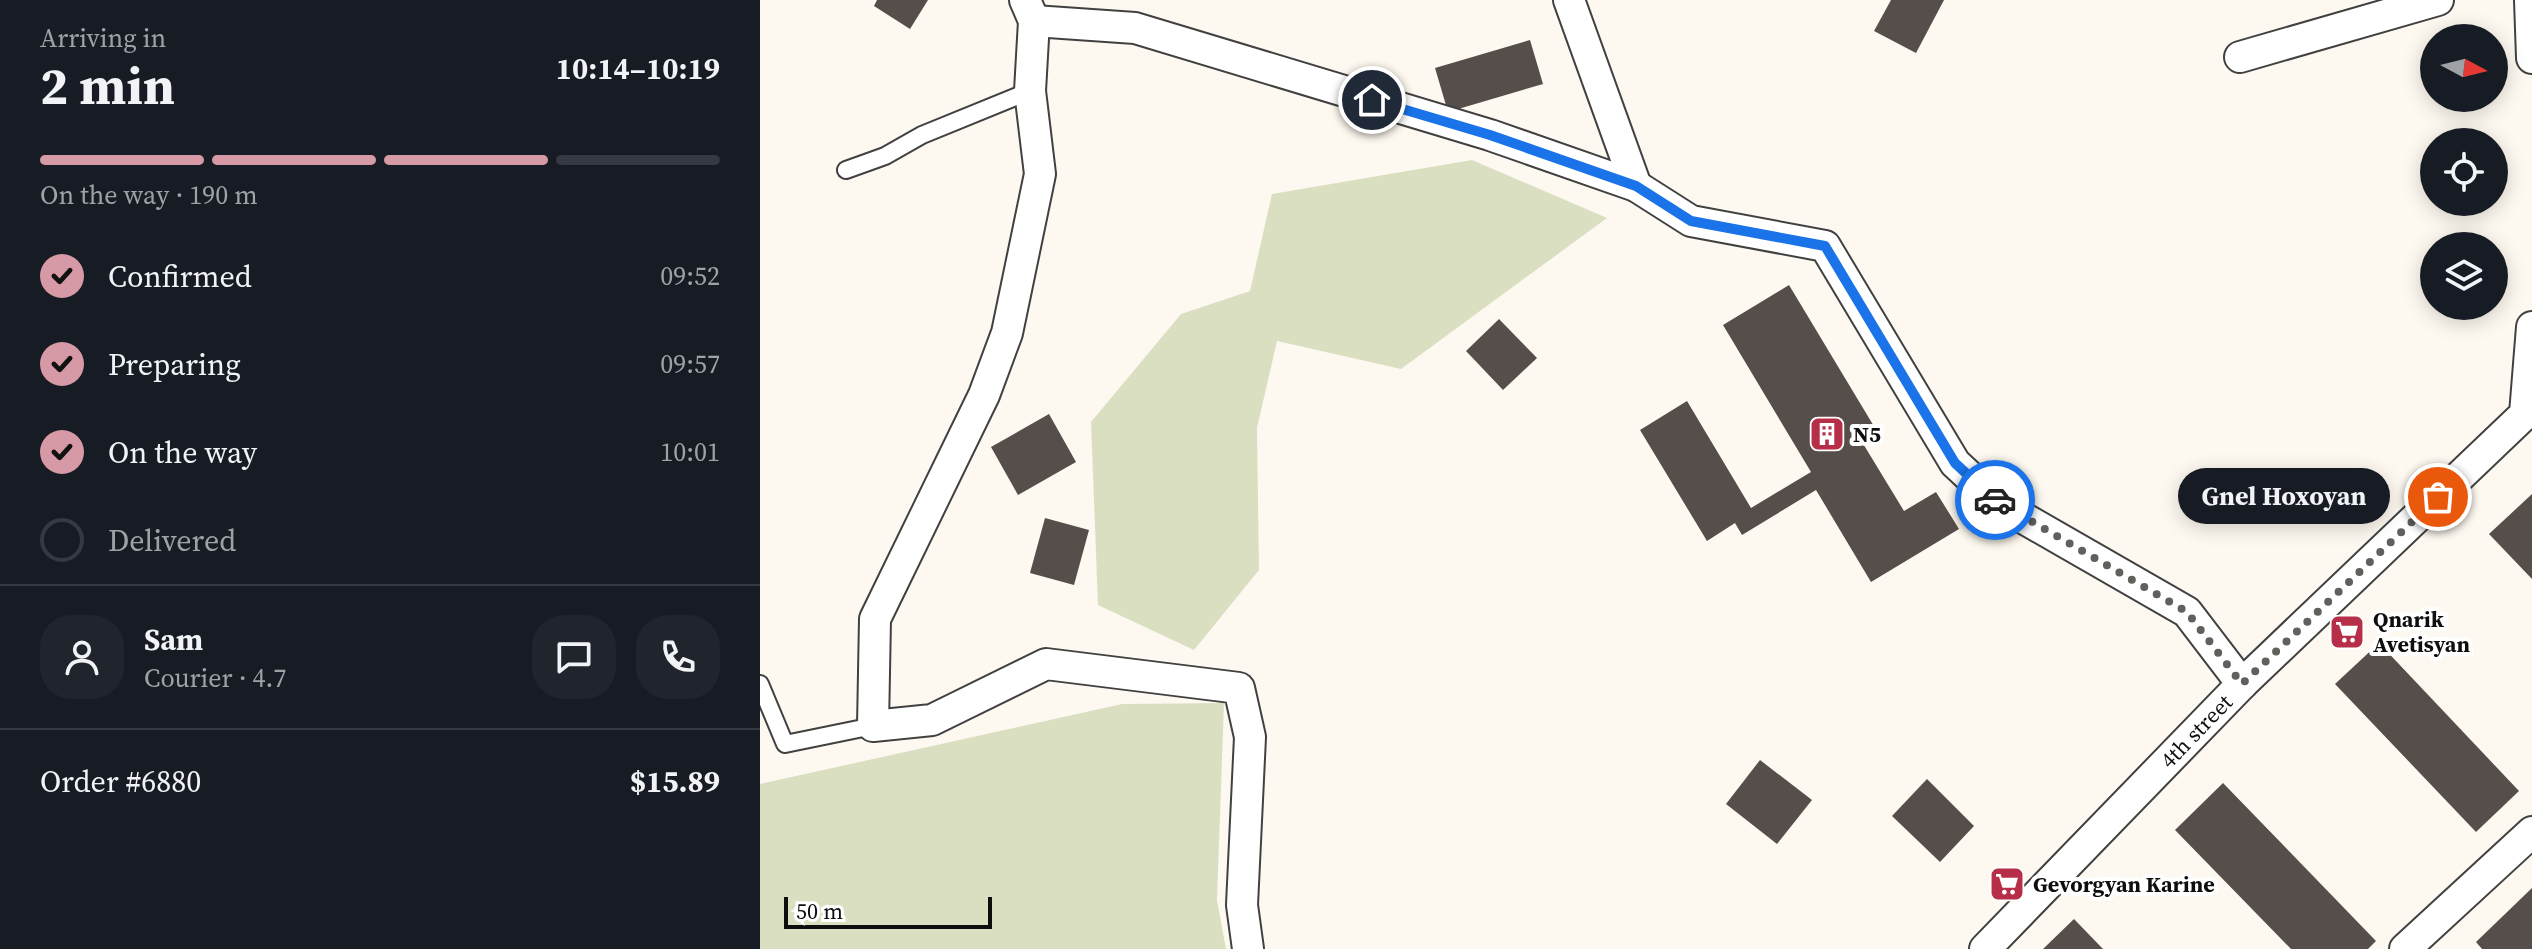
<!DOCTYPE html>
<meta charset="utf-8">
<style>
body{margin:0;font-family:"Source Serif 4",serif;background:#20242c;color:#f1f3f6;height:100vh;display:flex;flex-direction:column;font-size:30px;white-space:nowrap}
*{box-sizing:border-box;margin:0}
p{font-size:26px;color:#9ea1a6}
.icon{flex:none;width:44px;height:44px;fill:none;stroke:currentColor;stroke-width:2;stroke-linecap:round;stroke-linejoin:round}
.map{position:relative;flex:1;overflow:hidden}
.panel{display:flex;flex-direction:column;background:#171b24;width:760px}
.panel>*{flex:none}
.needle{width:52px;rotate:97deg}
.fabs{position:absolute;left:1660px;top:24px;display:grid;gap:16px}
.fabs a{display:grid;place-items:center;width:88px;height:88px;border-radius:50%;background:#171b24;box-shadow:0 4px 20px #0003;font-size:40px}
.scale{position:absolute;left:24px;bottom:20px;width:208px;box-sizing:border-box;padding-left:8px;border:4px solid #0e0e0e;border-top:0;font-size:22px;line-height:28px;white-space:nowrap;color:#0e0e0e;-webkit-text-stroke:6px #fff;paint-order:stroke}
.pin{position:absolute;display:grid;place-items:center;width:68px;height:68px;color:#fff;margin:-34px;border:4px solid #fff;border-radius:50%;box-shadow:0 2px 8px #0007}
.courier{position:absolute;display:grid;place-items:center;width:80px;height:80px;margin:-40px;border:6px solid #1a73e8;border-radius:50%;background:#fff;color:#222;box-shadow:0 2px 10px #0007}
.bubble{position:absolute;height:56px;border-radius:28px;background:#171b24;box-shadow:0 4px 20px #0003;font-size:26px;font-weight:700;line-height:56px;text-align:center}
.overview em{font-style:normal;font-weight:700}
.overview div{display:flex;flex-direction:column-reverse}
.overview{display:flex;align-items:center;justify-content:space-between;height:136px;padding:0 40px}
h1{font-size:52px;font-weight:700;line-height:60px}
.bar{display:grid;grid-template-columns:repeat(4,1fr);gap:12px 8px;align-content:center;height:96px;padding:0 40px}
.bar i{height:10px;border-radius:6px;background:#363941}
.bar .on{background:#d69aa7}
.bar p{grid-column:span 4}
.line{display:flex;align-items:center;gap:20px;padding:0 40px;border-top:2px solid #363941}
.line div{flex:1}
.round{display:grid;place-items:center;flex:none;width:84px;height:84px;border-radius:32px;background:#20242c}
ol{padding:0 40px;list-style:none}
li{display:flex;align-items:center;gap:24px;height:88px}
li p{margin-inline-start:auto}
li .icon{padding:8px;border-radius:50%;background:#d69aa7;color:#111;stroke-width:4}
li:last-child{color:#9ea1a6}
li i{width:44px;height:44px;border:4px solid #363941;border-radius:50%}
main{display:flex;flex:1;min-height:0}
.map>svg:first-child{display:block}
</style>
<main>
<section class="panel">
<div class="overview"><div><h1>2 min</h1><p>Arriving in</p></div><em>10:14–10:19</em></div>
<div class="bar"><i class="on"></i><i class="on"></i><i class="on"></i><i></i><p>On the way · 190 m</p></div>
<ol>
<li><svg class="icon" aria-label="check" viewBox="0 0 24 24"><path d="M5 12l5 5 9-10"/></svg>Confirmed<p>09:52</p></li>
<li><svg class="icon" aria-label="check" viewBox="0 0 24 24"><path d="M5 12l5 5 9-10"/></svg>Preparing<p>09:57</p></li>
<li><svg class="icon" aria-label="check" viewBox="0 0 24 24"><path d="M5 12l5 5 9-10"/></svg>On the way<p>10:01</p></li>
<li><i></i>Delivered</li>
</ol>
<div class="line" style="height:144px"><a class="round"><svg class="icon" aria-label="person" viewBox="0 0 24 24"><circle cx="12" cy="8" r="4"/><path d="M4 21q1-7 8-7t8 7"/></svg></a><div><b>Sam</b><p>Courier · 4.7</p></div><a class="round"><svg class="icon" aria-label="chat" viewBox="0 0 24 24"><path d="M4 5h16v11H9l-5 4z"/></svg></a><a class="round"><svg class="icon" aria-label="phone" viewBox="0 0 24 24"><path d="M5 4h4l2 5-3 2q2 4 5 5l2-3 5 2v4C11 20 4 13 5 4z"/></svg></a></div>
<div class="line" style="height:104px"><div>Order #6880</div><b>$15.89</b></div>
</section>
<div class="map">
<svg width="1772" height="949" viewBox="0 0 1772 949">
<rect width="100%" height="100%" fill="#fef9f0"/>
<g fill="#dadfc2">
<polygon points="712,160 847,218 641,369 517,341 497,428 499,570 434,650 338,605 331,422 421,314 490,291 512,194"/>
<polygon points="464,703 457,900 466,949 0,949 0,784 362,704"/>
</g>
<g fill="#564e4b">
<polygon points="117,0 168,0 150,29 114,6"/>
<polygon points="1131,0 1184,0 1156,53 1114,31"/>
<polygon points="770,40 783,84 688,112 675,68"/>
<polygon points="1029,285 1115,428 1099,437 1144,511 1176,492 1199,529 1111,582 1056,490 982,535 975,523 947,541 880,430 927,401 991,508 1051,472 963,325"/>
<polygon points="739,319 777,358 743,390 706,351"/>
<polygon points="289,414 316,462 258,495 231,447"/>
<polygon points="1772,494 1772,579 1729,534"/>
<polygon points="285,518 329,530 314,585 270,573"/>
<polygon points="1619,643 1759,791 1716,832 1575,684"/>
<polygon points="1000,760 1052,800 1017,844 966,804"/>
<polygon points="1167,779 1214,826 1180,862 1132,816"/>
<polygon points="1463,783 1616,941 1608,949 1531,949 1415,830"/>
<polygon points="1772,888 1772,949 1722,949 1716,942"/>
<polygon points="1314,919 1343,949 1283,949"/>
</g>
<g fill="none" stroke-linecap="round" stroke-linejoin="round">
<defs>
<g id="service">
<polyline points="86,170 125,156 162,135 270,91"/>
<polyline points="0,684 25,744 113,726"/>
</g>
<g id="minor">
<polyline points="265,0 274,21 270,91 280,174 247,333 224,395 115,619 113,726 172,720 286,664 479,688 490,737 482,905 488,949"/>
<polyline points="809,0 876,186"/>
<polyline points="1770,0 1772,58"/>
<polyline points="274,21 375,28 730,135 876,186 931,221 1065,246 1195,463 1239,504 1427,612 1482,684"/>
<polyline points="1480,57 1678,0"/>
<polyline points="1225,949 1482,684 1765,414 1772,327"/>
<polyline points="1645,949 1772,832"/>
</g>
</defs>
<use href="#service" stroke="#414141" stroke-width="20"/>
<use href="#minor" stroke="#414141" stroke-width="34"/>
<use href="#service" stroke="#fff" stroke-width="16"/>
<use href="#minor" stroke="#fff" stroke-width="30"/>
</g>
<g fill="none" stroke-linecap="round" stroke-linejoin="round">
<polyline stroke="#62605d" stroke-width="8" stroke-dasharray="0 14.4" points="1235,500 1427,612 1482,684 1678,497"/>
<polyline stroke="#1a73e8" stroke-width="10" points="612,100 730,135 876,186 931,221 1065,246 1195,463 1235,500"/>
</g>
<defs>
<symbol id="building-square" viewBox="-11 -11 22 22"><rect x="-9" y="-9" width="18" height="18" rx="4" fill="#b62e47" stroke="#fff"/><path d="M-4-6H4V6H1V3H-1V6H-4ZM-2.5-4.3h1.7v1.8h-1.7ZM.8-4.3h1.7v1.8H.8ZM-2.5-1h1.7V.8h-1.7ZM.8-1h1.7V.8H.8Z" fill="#fff"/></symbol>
<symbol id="supermarket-square" viewBox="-11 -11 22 22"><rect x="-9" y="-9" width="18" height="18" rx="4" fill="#b62e47" stroke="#fff"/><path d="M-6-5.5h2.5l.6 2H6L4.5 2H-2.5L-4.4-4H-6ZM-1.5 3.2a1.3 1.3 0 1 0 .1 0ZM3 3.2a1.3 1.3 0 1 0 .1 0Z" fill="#fff"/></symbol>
</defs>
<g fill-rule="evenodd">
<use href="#building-square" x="1047" y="414" width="40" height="40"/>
<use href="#supermarket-square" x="1567" y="612" width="40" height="40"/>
<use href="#supermarket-square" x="1227" y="864" width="40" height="40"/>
</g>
<g text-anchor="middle" stroke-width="8" stroke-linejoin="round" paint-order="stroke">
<g font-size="22" font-weight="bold" fill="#0e0e0e" stroke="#fff" text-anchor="start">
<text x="1093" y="442">N5</text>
<text x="1613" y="627">Qnarik<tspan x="1613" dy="25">Avetisyan</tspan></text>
<text x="1273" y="892">Gevorgyan Karine</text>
</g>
<g font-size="22" fill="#0e0e0e" stroke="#fff">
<text transform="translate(1436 731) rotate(-46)" y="8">4th street</text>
</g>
</g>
</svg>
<div class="fabs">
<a><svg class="needle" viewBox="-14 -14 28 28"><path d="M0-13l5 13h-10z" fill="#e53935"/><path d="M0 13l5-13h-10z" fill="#9ea1a6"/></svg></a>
<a><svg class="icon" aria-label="locate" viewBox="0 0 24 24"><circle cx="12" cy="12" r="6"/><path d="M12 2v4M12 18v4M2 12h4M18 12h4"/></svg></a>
<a><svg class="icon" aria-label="layers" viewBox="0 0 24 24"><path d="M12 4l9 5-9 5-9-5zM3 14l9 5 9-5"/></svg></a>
</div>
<div class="scale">50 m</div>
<div class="pin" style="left:1678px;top:497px;background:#ea580c"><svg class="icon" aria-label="bag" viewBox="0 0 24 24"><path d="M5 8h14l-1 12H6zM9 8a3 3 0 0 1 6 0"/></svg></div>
<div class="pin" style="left:612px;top:100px;background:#1f2937"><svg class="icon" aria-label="home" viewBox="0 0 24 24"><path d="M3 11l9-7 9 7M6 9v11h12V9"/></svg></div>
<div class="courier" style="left:1235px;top:500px"><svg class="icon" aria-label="car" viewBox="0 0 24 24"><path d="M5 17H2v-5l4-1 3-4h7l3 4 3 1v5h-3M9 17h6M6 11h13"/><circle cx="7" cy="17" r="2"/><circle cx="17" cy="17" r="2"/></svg></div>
<div class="bubble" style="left:1418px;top:468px;width:212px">Gnel Hoxoyan</div>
</div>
</main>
